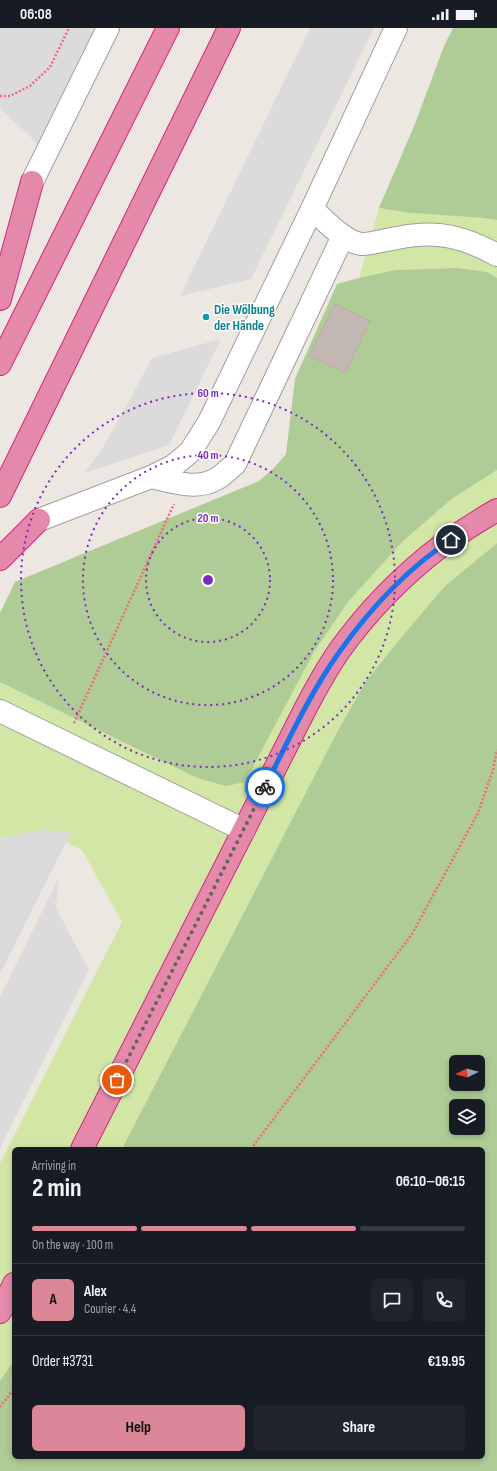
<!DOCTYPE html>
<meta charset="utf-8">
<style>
body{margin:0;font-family:"Sofia Sans Condensed",sans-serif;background:#20242c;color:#f1f3f6;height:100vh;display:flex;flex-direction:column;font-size:15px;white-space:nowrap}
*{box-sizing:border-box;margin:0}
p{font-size:13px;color:#9ea1a6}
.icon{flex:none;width:22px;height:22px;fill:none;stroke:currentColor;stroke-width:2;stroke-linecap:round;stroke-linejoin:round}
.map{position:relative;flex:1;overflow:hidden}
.sheet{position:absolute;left:12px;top:1119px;width:473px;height:312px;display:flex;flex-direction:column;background:#171b24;border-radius:6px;box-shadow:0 2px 6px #0003}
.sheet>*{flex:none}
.needle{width:26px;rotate:264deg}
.controls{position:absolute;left:449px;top:1027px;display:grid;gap:8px}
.controls a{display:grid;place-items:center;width:36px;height:36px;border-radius:6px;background:#171b24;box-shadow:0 2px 6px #0003;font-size:20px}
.pin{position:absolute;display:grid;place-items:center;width:34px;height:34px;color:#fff;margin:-17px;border:2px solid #fff;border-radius:50%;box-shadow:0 1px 4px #0007}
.courier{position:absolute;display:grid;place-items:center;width:40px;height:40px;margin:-20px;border:3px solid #1a73e8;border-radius:50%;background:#fff;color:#222;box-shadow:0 1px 5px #0007}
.headline em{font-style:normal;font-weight:700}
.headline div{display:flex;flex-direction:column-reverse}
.headline{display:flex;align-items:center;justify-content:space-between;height:68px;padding:0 20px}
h1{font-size:26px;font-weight:700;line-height:30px}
.bar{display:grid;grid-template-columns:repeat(4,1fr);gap:6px 4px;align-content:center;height:48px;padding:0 20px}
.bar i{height:5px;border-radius:3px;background:#363941}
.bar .selected{background:#dc8798}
.bar p{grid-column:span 4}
.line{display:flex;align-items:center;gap:10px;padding:0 20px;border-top:1px solid #363941}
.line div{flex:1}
.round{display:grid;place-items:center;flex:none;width:42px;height:42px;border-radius:6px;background:#20242c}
.button{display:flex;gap:8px;margin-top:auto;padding:8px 20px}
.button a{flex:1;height:46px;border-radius:6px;background:#dc8798;color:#111;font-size:16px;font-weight:700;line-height:46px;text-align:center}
.button a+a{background:#20242c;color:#f1f3f6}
.status{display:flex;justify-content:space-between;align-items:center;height:28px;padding:0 20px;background:#171b24;direction:ltr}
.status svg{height:11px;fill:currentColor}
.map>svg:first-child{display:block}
</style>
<div class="status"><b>06:08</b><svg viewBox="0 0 49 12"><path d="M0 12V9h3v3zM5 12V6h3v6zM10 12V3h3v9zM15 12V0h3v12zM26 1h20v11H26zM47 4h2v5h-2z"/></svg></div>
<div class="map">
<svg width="497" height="1443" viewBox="0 0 497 1443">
<rect width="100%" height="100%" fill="#ede7e1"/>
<g fill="#d2e7a6">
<polygon points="379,180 396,183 461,188 497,192 497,250 487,244 457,240 395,242 359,250"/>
<polygon points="497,442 497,515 444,559 366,653 336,706 122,1121 14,1121 14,1332 0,1353 0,1135 122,894 82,822 43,802 0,810 0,654 197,750 245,754 314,624 348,574 403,513 453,470"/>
</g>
<g fill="#afcb96" fill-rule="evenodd">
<path d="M453,0H497V192C458,186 418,188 379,180L415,96L444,18Z"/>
<polygon points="457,240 487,244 497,250 497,442 453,470 403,513 348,574 314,624 245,754 226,758 197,750 0,654 0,585 15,554 259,453 274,440 286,426 295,351 337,256 359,250 395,242"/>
<path d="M497,515V1443H0V1353L14,1332V1429H483V1121H122L336,706L366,653L406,604L444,559ZM456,1034H478V1056H456ZM456,1078H478V1100H456Z"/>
</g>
<g fill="#dbdbdb">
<polygon points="0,0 94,0 38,116 0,80"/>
<polygon points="310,0 374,0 251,251 180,268"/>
<polygon points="221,311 169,417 85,445 103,419 124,382 152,330"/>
<polygon points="43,802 71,804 0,946 0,810"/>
<polygon points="58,851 56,880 89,942 0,1120 0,969"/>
</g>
<polygon fill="#c4b8b4" stroke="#beaaa4" points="335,276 370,293 345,345 309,328"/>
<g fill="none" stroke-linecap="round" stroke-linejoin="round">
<defs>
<g id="minor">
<polyline points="32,154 108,0"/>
<path d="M312,181C326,193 343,213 361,216C367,217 390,211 397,210C437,202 462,208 497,227"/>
<path d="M151,449C173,454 198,463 218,450C224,446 230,440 235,436L343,208"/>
<polyline points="39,492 151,449 173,438 190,424 209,394 312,181 396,0"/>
<polyline points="0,683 244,802"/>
</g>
<g id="highway">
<polyline points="0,271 32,154"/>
<polyline points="0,336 168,0"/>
<polyline points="0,468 229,0"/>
<polyline points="0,531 39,492"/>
<path d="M82,1121L290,711C305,681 320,651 339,623C367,584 403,547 441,518C459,505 478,493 497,482"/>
<polyline points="0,1284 14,1256"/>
</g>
</defs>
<use href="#minor" stroke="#9f9f9f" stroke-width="24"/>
<use href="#highway" stroke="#d22780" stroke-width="24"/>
<g stroke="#f66873" stroke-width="2.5" stroke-dasharray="2 2" stroke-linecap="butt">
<polyline points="0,68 10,68 30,58 50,39 69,0"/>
<polyline points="74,695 174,476"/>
<polyline points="251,1121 412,906 478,785 493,742 497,722"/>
<polyline points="0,1379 14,1361"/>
</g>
<use href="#minor" stroke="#fff" stroke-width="22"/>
<use href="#highway" stroke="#e489aa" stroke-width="22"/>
</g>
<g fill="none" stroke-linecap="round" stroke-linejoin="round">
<polyline stroke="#646260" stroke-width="4" stroke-dasharray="0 7.2" points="117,1052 265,759"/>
<path stroke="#1a73e8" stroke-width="5" d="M265,759C288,713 310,665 340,623C370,581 408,540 451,512"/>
</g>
<g fill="none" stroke="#7b2cbf" stroke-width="2" stroke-dasharray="2 4">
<circle cx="208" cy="552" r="62"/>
<circle cx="208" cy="552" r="125"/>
<circle cx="208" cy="552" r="187"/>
</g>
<circle fill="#0f9aa8" stroke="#fff" stroke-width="1.5" cx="206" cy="289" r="4"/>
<g text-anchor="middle" stroke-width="3" stroke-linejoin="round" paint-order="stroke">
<g font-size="14" font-weight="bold" fill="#0d838f" stroke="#fff" text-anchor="start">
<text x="214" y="286">Die Wölbung<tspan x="214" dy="16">der Hände</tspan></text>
</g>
</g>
<circle cx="208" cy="552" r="6" fill="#7b2cbf" stroke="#fff" stroke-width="2"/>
<g font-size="12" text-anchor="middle" font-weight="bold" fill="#7b2cbf" stroke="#fff" stroke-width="3" stroke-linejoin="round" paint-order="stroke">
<text x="208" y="369">60 m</text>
<text x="208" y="431">40 m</text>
<text x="208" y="494">20 m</text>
</g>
</svg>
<div class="controls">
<a><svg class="needle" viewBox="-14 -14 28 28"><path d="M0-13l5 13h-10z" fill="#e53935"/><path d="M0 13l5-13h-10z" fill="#9ea1a6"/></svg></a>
<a><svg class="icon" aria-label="layers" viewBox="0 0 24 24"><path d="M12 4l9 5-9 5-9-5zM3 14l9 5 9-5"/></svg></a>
</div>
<div class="pin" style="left:117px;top:1052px;background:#ea580c"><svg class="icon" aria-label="bag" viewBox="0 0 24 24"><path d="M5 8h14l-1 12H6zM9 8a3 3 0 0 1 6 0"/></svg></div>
<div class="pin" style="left:451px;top:512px;background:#1f2937"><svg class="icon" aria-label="home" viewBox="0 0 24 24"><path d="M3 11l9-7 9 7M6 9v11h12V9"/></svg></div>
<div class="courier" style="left:265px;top:759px"><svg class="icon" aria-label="bike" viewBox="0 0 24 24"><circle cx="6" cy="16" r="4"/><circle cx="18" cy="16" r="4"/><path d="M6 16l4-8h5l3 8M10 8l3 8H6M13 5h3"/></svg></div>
<section class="sheet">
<div class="headline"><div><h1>2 min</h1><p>Arriving in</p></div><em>06:10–06:15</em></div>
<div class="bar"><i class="selected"></i><i class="selected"></i><i class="selected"></i><i></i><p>On the way · 100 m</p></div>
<div class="line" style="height:72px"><b class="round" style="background:#dc8798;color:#111">A</b><div><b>Alex</b><p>Courier · 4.4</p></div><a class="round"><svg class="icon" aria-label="chat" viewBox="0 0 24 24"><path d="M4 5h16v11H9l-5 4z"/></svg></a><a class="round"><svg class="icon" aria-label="phone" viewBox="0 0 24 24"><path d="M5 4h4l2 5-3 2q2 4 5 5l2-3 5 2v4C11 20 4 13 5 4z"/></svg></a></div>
<div class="line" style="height:52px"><div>Order #3731</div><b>€19.95</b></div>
<div class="button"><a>Help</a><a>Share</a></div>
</section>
</div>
